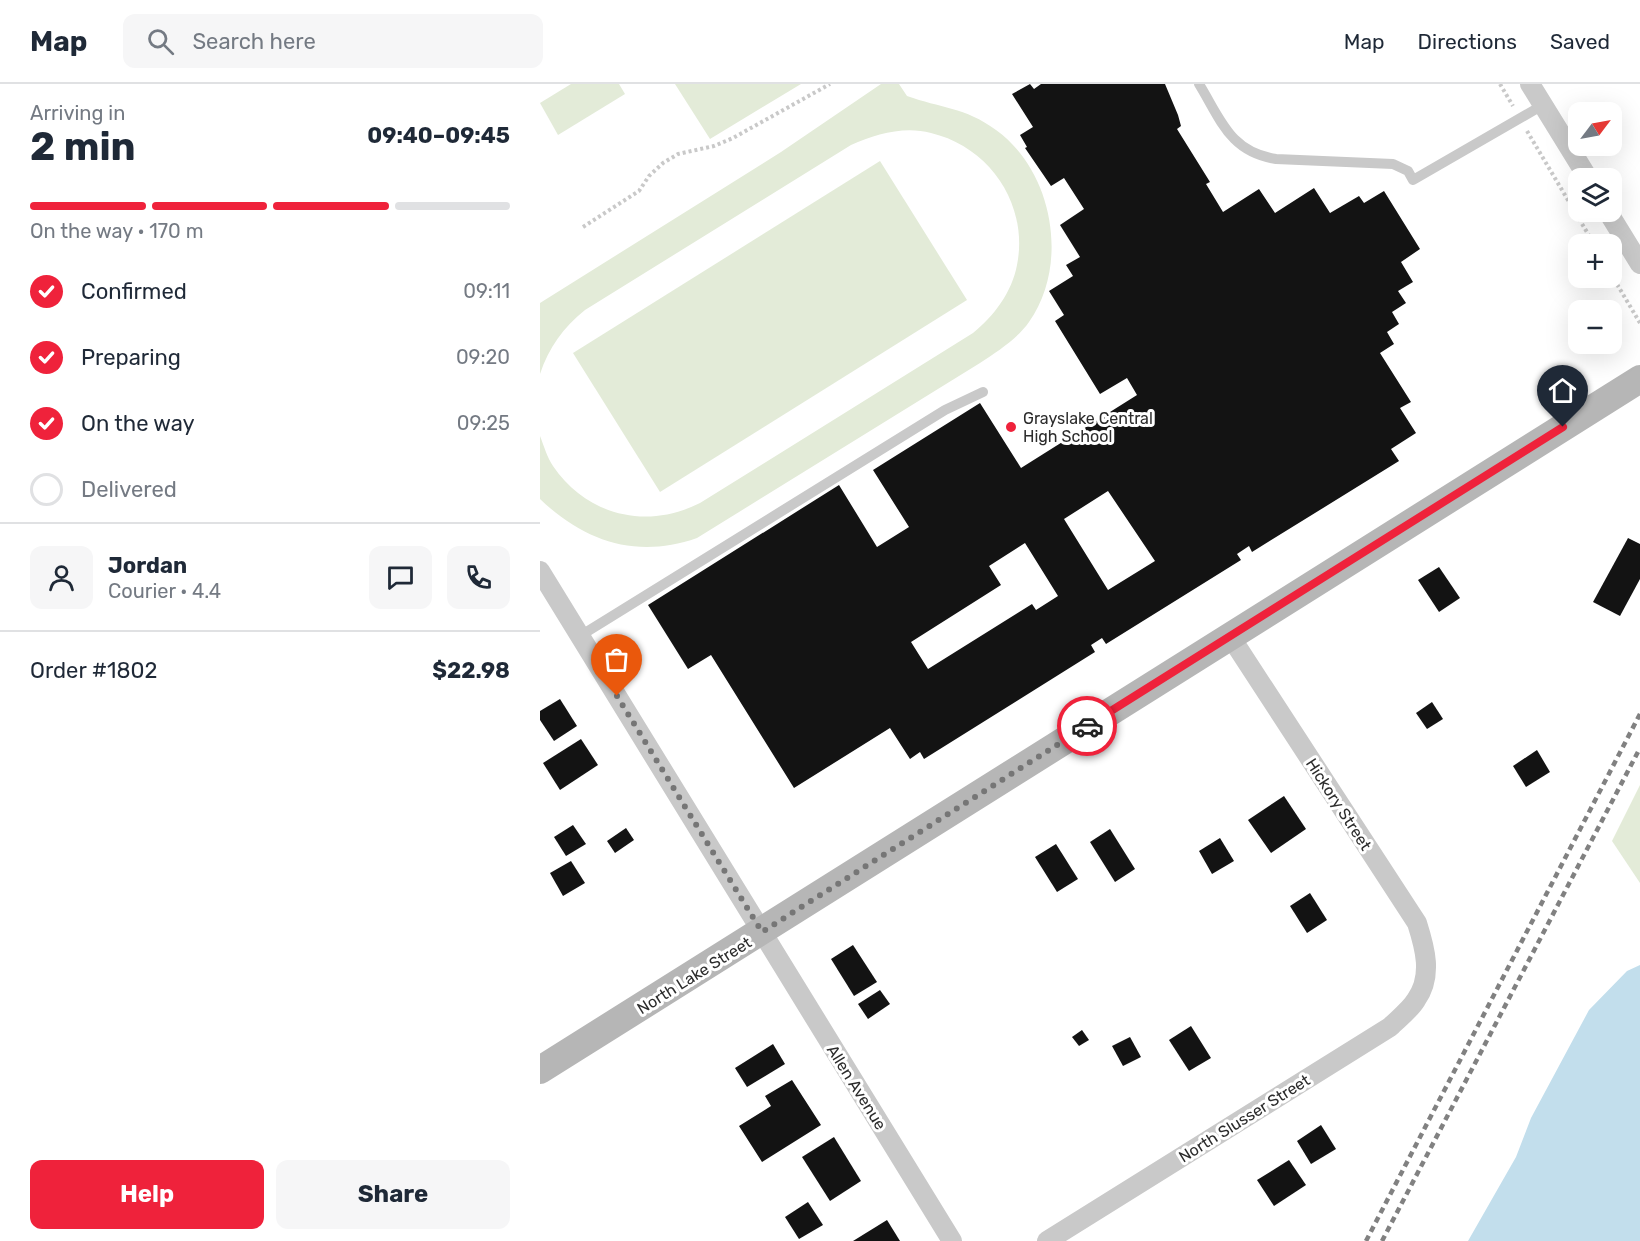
<!DOCTYPE html>
<meta charset="utf-8">
<style>
body{margin:0;font-family:Rubik,sans-serif;background:#f6f6f7;color:#1f2937;height:100vh;display:flex;flex-direction:column;font-size:22px;white-space:nowrap}
*{box-sizing:border-box;margin:0}
p{font-size:20px;color:#747a83}
.icon{flex:none;width:33px;height:33px;fill:none;stroke:currentColor;stroke-width:2;stroke-linecap:round;stroke-linejoin:round}
.map{position:relative;flex:1;overflow:hidden}
.details{display:flex;flex-direction:column;background:#fff;width:540px}
.details>*{flex:none}
.needle{width:39px;rotate:58deg}
.tools{position:absolute;left:1028px;top:18px;display:grid;gap:12px}
.tools a{display:grid;place-items:center;width:54px;height:54px;border-radius:12px;background:#fff;box-shadow:0 6px 24px #0002;font-size:30px}
.pin{position:absolute;display:grid;place-items:center;width:51px;height:51px;color:#fff;margin:-62px -26px;border-radius:50% 50% 50% 0;rotate:-45deg;box-shadow:0 0 6px #0007}
.pin .icon{rotate:45deg}
.courier{position:absolute;display:grid;place-items:center;width:60px;height:60px;margin:-30px;border:4px solid #ef223b;border-radius:50%;background:#fff;color:#222;box-shadow:0 2px 8px #0007}
.head em{font-style:normal;font-weight:700}
.head div{display:flex;flex-direction:column-reverse}
.head{display:flex;align-items:center;justify-content:space-between;height:102px;padding:0 30px}
h1{font-size:39px;font-weight:700;line-height:45px}
.bar{display:grid;grid-template-columns:repeat(4,1fr);gap:9px 6px;align-content:center;height:72px;padding:0 30px}
.bar i{height:8px;border-radius:4px;background:#e0e1e3}
.bar .on{background:#ef223b}
.bar p{grid-column:span 4}
.line{display:flex;align-items:center;gap:15px;padding:0 30px;border-top:2px solid #e0e1e3}
.line div{flex:1}
.round{display:grid;place-items:center;flex:none;width:63px;height:63px;border-radius:12px;background:#f6f6f7}
ol{padding:0 30px;list-style:none}
li{display:flex;align-items:center;gap:18px;height:66px}
li p{margin-inline-start:auto}
li .icon{padding:6px;border-radius:50%;background:#ef223b;color:#fff;stroke-width:4}
li:last-child{color:#747a83}
li i{width:33px;height:33px;border:3px solid #e0e1e3;border-radius:50%}
.primary-button{display:flex;gap:12px;margin-top:auto;padding:12px 30px}
.primary-button a{flex:1;height:69px;border-radius:12px;background:#ef223b;color:#fff;font-size:24px;font-weight:700;line-height:69px;text-align:center}
.primary-button a+a{background:#f6f6f7;color:#1f2937}
header{display:flex;align-items:center;gap:36px;box-sizing:border-box;height:84px;padding:0 30px;background:#fff;border-bottom:2px solid #e0e1e3}
header strong{font-size:28px}
nav{display:flex;gap:33px;margin-inline-start:auto;font-size:21px}
.search{width:420px;height:54px;background:#f6f6f7;display:flex;align-items:center;gap:15px;box-sizing:border-box;padding:0 21px;border-radius:12px;color:#747a83;font-size:22px}
main{display:flex;flex:1;min-height:0}
.map>svg:first-child{display:block}
</style>
<header>
<strong>Map</strong>
<div class="search"><svg class="icon" aria-label="search" viewBox="0 0 24 24"><circle cx="10" cy="10" r="6"/><path d="M15 15l6 6"/></svg>Search here</div>
<nav><a>Map</a><a>Directions</a><a>Saved</a></nav>
</header>
<main>
<section class="details">
<div class="head"><div><h1>2 min</h1><p>Arriving in</p></div><em>09:40–09:45</em></div>
<div class="bar"><i class="on"></i><i class="on"></i><i class="on"></i><i></i><p>On the way · 170 m</p></div>
<ol>
<li><svg class="icon" aria-label="check" viewBox="0 0 24 24"><path d="M5 12l5 5 9-10"/></svg>Confirmed<p>09:11</p></li>
<li><svg class="icon" aria-label="check" viewBox="0 0 24 24"><path d="M5 12l5 5 9-10"/></svg>Preparing<p>09:20</p></li>
<li><svg class="icon" aria-label="check" viewBox="0 0 24 24"><path d="M5 12l5 5 9-10"/></svg>On the way<p>09:25</p></li>
<li><i></i>Delivered</li>
</ol>
<div class="line" style="height:108px"><a class="round"><svg class="icon" aria-label="person" viewBox="0 0 24 24"><circle cx="12" cy="8" r="4"/><path d="M4 21q1-7 8-7t8 7"/></svg></a><div><b>Jordan</b><p>Courier · 4.4</p></div><a class="round"><svg class="icon" aria-label="chat" viewBox="0 0 24 24"><path d="M4 5h16v11H9l-5 4z"/></svg></a><a class="round"><svg class="icon" aria-label="phone" viewBox="0 0 24 24"><path d="M5 4h4l2 5-3 2q2 4 5 5l2-3 5 2v4C11 20 4 13 5 4z"/></svg></a></div>
<div class="line" style="height:78px"><div>Order #1802</div><b>$22.98</b></div>
<div class="primary-button"><a>Help</a><a>Share</a></div>
</section>
<div class="map">
<svg width="1100" height="1157" viewBox="0 0 1100 1157">
<rect width="100%" height="100%" fill="#fff"/>
<g fill="#e3ebd8">
<polygon points="31,0 79,0 85,10 18,51 0,19"/>
<polygon points="135,0 261,0 170,55"/>
<path d="M341,0H359L367,12C400,24 425,23 456,46C513,87 530,180 489,238C477,255 458,267 440,279L157,454C97,475 45,458 0,415V352C4,362 7,373 13,382C47,432 107,446 160,419L433,249C454,232 472,208 477,181C489,121 450,63 391,49C364,42 336,50 311,61L45,226C23,244 9,263 0,290V219L241,68Z"/>
<polygon points="340,77 427,216 120,408 33,269"/>
<polygon points="1100,701 1100,799 1072,757"/>
</g>
<polygon fill="#c2deec" points="1100,881 1100,1157 928,1157 976,1073 991,1034 1049,926 1087,887"/>
<g fill="#131313" fill-rule="evenodd">
<path d="M490,0L494,5L501,0H625L638,31L641,42L637,45L670,98L666,100L683,128L719,105L735,129L774,104L790,129L819,112L824,119L844,107L880,165L861,178L873,198L858,207L866,219L852,228L859,240L847,248L854,260L840,269L871,318L860,324L876,349L851,365L859,377L712,468L709,462L697,470L701,476L566,560L562,554L551,561L555,568L384,675L380,668L370,675L350,644L254,704L171,571L148,585L108,521L299,401L337,463L369,443L333,386L440,319L481,384L597,311L587,294L560,310L515,237L524,231L509,207L533,192L526,181L540,173L520,141L544,125L524,94L511,102L485,64L487,63L480,51L493,43L472,10ZM568,407L615,477L568,506L524,435ZM485,459L518,512L496,526L492,520L388,585L371,558L461,501L449,482Z"/>
<polygon points="1088,454 1100,460 1100,495 1080,532 1053,518"/>
<polygon points="899,483 920,514 899,528 878,496"/>
<polygon points="20,615 37,642 14,657 0,636 0,627"/>
<polygon points="892,618 903,635 887,645 876,629"/>
<polygon points="41,655 58,681 20,706 3,679"/>
<polygon points="997,666 1010,688 986,703 973,682"/>
<polygon points="744,712 766,745 731,769 708,736"/>
<polygon points="33,741 46,760 26,772 14,753"/>
<polygon points="86,744 94,756 75,769 67,757"/>
<polygon points="570,745 595,785 575,798 550,758"/>
<polygon points="680,754 694,777 672,790 659,767"/>
<polygon points="516,760 538,795 517,808 495,773"/>
<polygon points="31,777 45,799 23,812 10,789"/>
<polygon points="770,809 787,836 767,849 750,822"/>
<polygon points="313,861 337,898 314,912 291,875"/>
<polygon points="340,906 350,920 328,935 318,920"/>
<polygon points="651,942 671,974 649,987 629,956"/>
<polygon points="542,946 549,956 539,962 532,953"/>
<polygon points="590,953 601,973 583,982 572,962"/>
<polygon points="233,960 245,980 207,1003 195,984"/>
<polygon points="252,996 281,1041 222,1078 199,1042 231,1022 225,1012"/>
<polygon points="781,1041 796,1065 771,1080 757,1057"/>
<polygon points="294,1053 321,1097 290,1117 262,1073"/>
<polygon points="749,1076 766,1101 734,1122 717,1096"/>
<polygon points="268,1118 283,1141 259,1155 245,1133"/>
<polygon points="347,1136 360,1157 313,1157"/>
</g>
<g fill="none" stroke-linecap="round" stroke-linejoin="round">
<g stroke="#c9c9c9" stroke-width="4" stroke-dasharray="3 3" stroke-linecap="butt">
<polyline points="960,0 973,22"/>
<polyline points="987,47 1054,160"/>
<polyline points="43,143 99,107 109,92 123,79 138,70 174,62 193,54 290,0"/>
<polyline points="1071,190 1100,239"/>
</g>
<g stroke="#c9c9c9" stroke-width="10">
<path d="M659,0C681,36 690,68 736,75L853,80L868,87L873,96L1003,21"/>
<polyline points="40,552 405,326 443,308"/>
</g>
<g stroke="#c9c9c9" stroke-width="20">
<polyline points="990,0 1048,94"/>
<polyline points="1068,128 1100,180"/>
<polyline points="0,487 412,1157"/>
<path d="M507,1157L850,943C858,935 870,926 876,916C893,892 885,864 877,839L690,552"/>
</g>
<polyline stroke="#b6b6b6" stroke-width="28" points="0,986 1100,295"/>
<g stroke="#818181" stroke-width="4.5" stroke-dasharray="6 4.5" stroke-linecap="butt">
<polyline points="826,1157 1100,630"/>
<polyline points="842,1157 1100,664"/>
</g>
</g>
<g fill="none" stroke-linecap="round" stroke-linejoin="round">
<polyline stroke="#767676" stroke-width="6" stroke-dasharray="0 10.8" points="77,612 222,848 547,642"/>
<polyline stroke="#ef223b" stroke-width="8" points="547,642 1023,343"/>
</g>
<circle fill="#ef223b" stroke="#fff" stroke-width="2" cx="471" cy="343" r="6"/>
<g text-anchor="middle" stroke-width="6" stroke-linejoin="round" paint-order="stroke">
<g font-size="16" fill="#2c2c2c" stroke="#fff" text-anchor="start">
<text x="483" y="340">Grayslake Central<tspan x="483" dy="18">High School</tspan></text>
</g>
<g font-size="16" fill="#2c2c2c" stroke="#fff">
<text transform="translate(799 720) rotate(57)" y="6">Hickory Street</text>
<text transform="translate(154 891) rotate(-32)" y="6">North Lake Street</text>
<text transform="translate(317 1003) rotate(58)" y="6">Allen Avenue</text>
<text transform="translate(704 1034) rotate(-32)" y="6">North Slusser Street</text>
</g>
</g>
</svg>
<div class="tools">
<a><svg class="needle" viewBox="-14 -14 28 28"><path d="M0-13l5 13h-10z" fill="#e53935"/><path d="M0 13l5-13h-10z" fill="#747a83"/></svg></a>
<a><svg class="icon" aria-label="layers" viewBox="0 0 24 24"><path d="M12 4l9 5-9 5-9-5zM3 14l9 5 9-5"/></svg></a>
<a>+</a>
<a>−</a>
</div>
<div class="pin" style="left:77px;top:612px;background:#ea580c"><svg class="icon" aria-label="bag" viewBox="0 0 24 24"><path d="M5 8h14l-1 12H6zM9 8a3 3 0 0 1 6 0"/></svg></div>
<div class="pin" style="left:1023px;top:343px;background:#1f2937"><svg class="icon" aria-label="home" viewBox="0 0 24 24"><path d="M3 11l9-7 9 7M6 9v11h12V9"/></svg></div>
<div class="courier" style="left:547px;top:642px"><svg class="icon" aria-label="car" viewBox="0 0 24 24"><path d="M5 17H2v-5l4-1 3-4h7l3 4 3 1v5h-3M9 17h6M6 11h13"/><circle cx="7" cy="17" r="2"/><circle cx="17" cy="17" r="2"/></svg></div>
</div>
</main>
